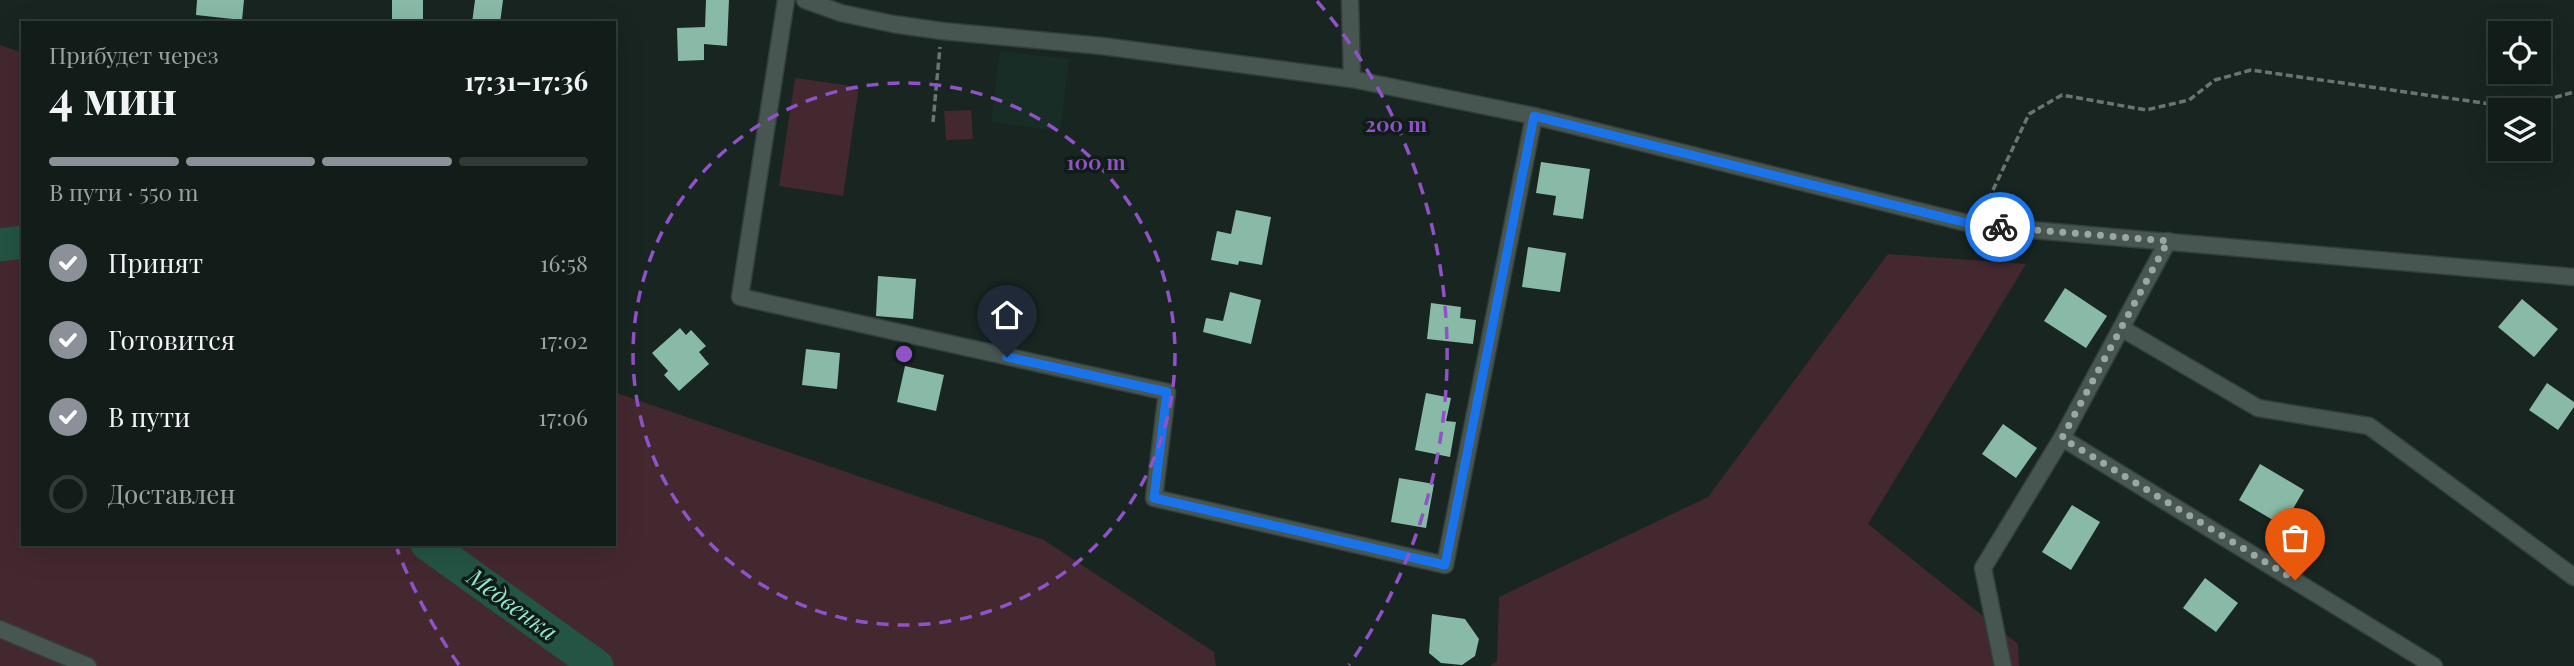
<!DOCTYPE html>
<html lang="ru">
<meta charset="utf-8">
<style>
body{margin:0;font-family:"Playfair Display",serif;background:#1b2521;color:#f1f3f6;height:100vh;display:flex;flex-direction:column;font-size:26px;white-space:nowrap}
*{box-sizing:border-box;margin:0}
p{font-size:23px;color:#9ca1a2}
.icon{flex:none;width:38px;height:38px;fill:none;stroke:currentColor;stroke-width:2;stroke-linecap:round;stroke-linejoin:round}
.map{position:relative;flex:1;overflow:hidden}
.sheet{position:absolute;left:21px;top:21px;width:595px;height:525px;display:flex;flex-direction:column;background:#121c18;border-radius:0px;box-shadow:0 7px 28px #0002,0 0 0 2px #313a37}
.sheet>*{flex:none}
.buttons{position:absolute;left:2488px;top:21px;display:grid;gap:14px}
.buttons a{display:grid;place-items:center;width:63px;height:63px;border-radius:0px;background:#121c18;box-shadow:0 7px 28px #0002,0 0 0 2px #313a37;font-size:35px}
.pin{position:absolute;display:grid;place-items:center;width:60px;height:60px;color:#fff;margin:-72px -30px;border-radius:50% 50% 50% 0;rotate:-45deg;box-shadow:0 0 7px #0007}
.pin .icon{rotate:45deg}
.courier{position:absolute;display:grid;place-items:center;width:70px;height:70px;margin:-35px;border:5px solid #1a73e8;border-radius:50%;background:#fff;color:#222;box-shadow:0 2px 9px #0007}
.headline em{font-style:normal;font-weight:700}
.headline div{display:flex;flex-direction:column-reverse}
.headline{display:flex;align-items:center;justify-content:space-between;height:119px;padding:0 28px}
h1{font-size:46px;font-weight:700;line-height:52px}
.bar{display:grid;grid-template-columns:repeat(4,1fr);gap:10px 7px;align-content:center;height:84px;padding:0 28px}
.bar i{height:9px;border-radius:5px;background:#313a37}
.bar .selected{background:#8c9099}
.bar p{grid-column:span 4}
ol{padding:0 28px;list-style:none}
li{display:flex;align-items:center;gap:21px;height:77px}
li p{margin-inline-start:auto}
li .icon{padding:7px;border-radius:50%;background:#8c9099;color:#fff;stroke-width:4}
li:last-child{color:#9ca1a2}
li i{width:38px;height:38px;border:4px solid #313a37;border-radius:50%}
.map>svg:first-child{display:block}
</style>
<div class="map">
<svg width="2574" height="666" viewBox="0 0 2574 666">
<rect width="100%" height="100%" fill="#182520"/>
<polygon fill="#182d25" points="1000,51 1069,59 1060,131 991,122"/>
<g fill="#442830">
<polygon points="0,45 23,53 23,544 614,544 614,392 1044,540 1214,652 1216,666 0,666"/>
<polygon points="795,78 859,87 843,196 779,186"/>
<polygon points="971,110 973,139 946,140 944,111"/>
<polygon points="1888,254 2026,264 1868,524 2018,644 2019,666 1490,666 1497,661 1499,597 1708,497"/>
</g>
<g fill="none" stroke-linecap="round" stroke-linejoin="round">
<g stroke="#235444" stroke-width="33">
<polyline points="0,245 23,242"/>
<polyline points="427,544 597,666"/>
</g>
</g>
<g fill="#88baa7">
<polygon points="197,0 244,0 242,20 196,15"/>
<rect x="392" y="0" width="31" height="21"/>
<polygon points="475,0 503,0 500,23 472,23"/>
<polygon points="706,0 729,0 727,46 704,44 704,60 678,61 677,28 705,27"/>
<polygon points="1541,162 1590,169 1583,219 1553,215 1556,196 1536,193"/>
<polygon points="1236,210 1271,217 1262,265 1239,261 1238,265 1211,260 1217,231 1231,234"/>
<polygon points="1528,247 1566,253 1560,292 1522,287"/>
<polygon points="878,276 916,279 913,319 876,316"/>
<polygon points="2065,288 2107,316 2086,348 2044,321"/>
<polygon points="1230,292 1261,300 1251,344 1203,332 1206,318 1223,321"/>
<polygon points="2522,299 2558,329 2534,357 2498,327"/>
<polygon points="1431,303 1461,307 1460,318 1476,320 1473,344 1427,339"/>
<polygon points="680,328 686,335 691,330 706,346 699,352 709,364 679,391 664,375 668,371 652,353"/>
<polygon points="806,349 840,353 837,389 802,385"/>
<polygon points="905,366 944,375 936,411 897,402"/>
<polygon points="2547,383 2574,402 2574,407 2558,430 2529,410"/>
<polygon points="1426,393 1451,398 1446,421 1456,422 1450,457 1415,450"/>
<polygon points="2003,424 2037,448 2016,478 1982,454"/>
<polygon points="2260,464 2304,490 2283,526 2239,500"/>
<polygon points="1399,478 1434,484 1426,528 1391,522"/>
<polygon points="2072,505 2100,522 2071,570 2042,552"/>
<polygon points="2205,578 2238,603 2216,632 2183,608"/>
<polygon points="1432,614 1465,619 1479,639 1475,656 1462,665 1441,663 1429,653"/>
</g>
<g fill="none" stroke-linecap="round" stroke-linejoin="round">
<defs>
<g id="street">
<polyline points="786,0 740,297 1167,392 1154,498 1445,565 1534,116"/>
<polyline points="805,0 841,13 893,24 942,31 1102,46 1352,79 1534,116 1975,225 2574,277"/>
<polyline points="1350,0 1352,79"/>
<polyline points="2168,241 2062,438 2434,666"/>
<polyline points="2121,328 2258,408 2369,426 2574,577"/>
<polyline points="0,629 88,666"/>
<polyline points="2003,666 1983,568 2062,438"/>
</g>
</defs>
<use href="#street" stroke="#343f3b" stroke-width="19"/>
<g stroke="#697570" stroke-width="3.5" stroke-dasharray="7 3.5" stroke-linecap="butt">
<polyline points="933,122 940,47"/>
<polyline points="1984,209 2029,114 2062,95 2146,110 2189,100 2215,80 2251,70 2518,108 2574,92"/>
</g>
<use href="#street" stroke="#475650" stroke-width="16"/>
</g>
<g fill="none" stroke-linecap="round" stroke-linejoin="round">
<polyline stroke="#9ca6a2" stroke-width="7" stroke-dasharray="0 12.6" points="2000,227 2168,241 2062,438 2295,580"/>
<polyline stroke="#1a73e8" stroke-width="9" points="1007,357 1167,392 1154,498 1445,565 1534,116 1975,225 2000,227"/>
</g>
<g fill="none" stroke="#9052c7" stroke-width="3.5" stroke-dasharray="12 9">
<circle cx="904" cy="354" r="271"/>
<path d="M459 665A543 543 0 0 1 397 549M1317 1A543 543 0 0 1 1349 665"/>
</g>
<g text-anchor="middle" stroke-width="7" stroke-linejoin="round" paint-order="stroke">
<g font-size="24" font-style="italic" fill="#95e6c8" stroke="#0f1c17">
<text transform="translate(512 605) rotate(36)" y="8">Медвенка</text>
</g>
</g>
<circle cx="904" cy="354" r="10" fill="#9052c7" stroke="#0f1c17" stroke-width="3.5"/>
<g font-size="21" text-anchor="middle" font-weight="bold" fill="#9052c7" stroke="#0f1c17" stroke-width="7" stroke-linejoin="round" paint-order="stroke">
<text x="1396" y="132">200 m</text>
<text x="1096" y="170">100 m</text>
</g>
</svg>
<div class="buttons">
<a><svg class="icon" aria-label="locate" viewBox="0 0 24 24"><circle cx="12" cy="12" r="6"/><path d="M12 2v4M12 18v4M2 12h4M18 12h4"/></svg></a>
<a><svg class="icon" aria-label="layers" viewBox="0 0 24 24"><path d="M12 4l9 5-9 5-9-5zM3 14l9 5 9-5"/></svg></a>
</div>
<div class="pin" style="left:2295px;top:580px;background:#ea580c"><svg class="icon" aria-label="bag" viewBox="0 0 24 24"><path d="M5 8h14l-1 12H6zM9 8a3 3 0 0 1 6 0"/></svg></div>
<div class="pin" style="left:1007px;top:357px;background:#1f2937"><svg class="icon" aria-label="home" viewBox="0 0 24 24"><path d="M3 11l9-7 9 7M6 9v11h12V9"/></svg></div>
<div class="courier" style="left:2000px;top:227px"><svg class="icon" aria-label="bike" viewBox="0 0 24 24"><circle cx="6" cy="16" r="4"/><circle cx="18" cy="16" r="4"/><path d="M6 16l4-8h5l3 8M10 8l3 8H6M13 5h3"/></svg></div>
<section class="sheet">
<div class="headline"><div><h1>4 мин</h1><p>Прибудет через</p></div><em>17:31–17:36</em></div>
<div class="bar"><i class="selected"></i><i class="selected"></i><i class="selected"></i><i></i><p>В пути · 550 m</p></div>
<ol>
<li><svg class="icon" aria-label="check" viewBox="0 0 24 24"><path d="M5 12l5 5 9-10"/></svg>Принят<p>16:58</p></li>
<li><svg class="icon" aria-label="check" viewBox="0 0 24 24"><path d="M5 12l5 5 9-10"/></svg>Готовится<p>17:02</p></li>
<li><svg class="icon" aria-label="check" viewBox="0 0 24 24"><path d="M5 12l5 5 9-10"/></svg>В пути<p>17:06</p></li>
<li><i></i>Доставлен</li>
</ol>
</section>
</div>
